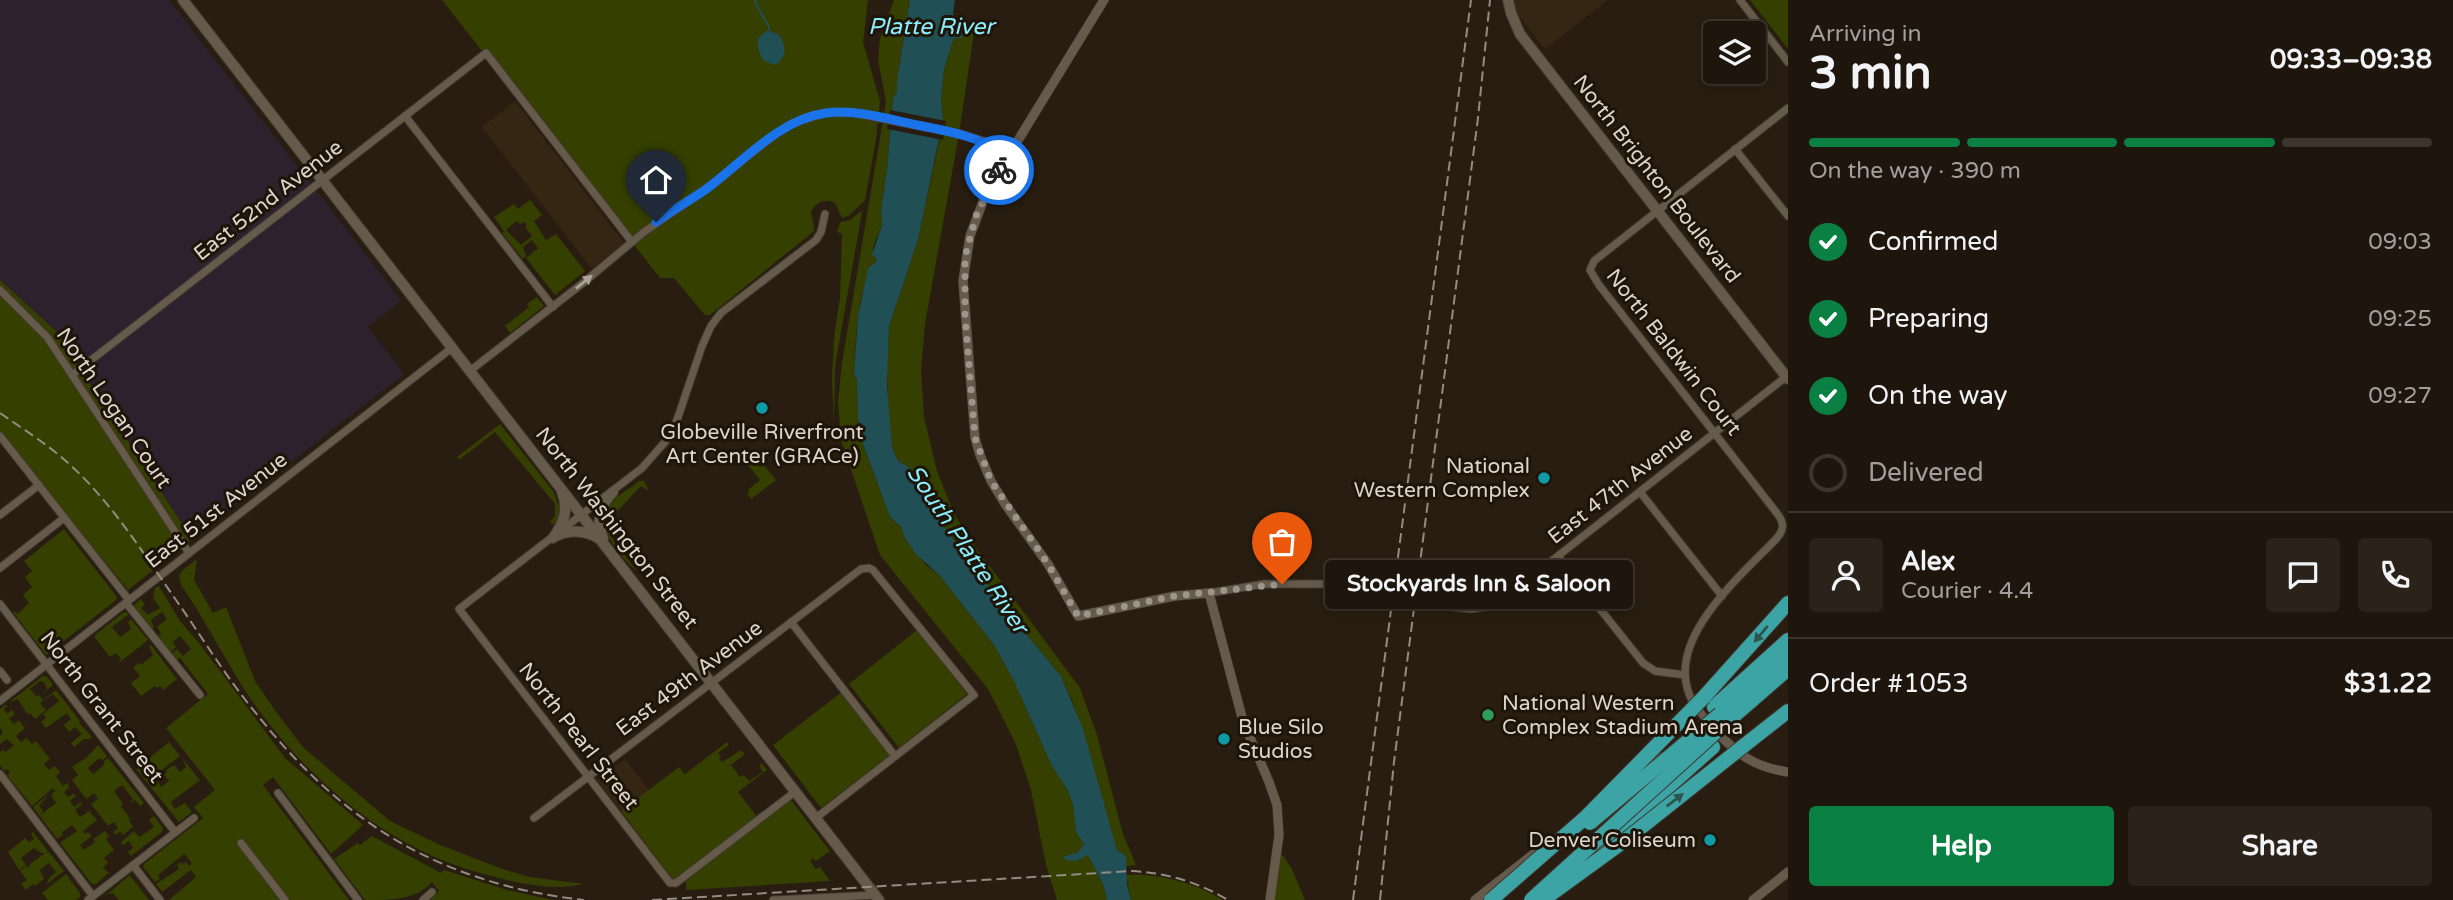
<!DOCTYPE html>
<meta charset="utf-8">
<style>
body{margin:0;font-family:"Varela Round",sans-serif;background:#2b231a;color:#f1f3f6;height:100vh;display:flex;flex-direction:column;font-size:26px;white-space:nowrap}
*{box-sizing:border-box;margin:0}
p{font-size:23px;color:#a19f9d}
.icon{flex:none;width:38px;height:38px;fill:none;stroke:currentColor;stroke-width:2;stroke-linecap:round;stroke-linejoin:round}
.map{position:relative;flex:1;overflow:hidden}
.panel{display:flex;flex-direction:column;background:#1e160c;width:665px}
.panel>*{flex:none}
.tools{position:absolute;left:1703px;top:21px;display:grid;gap:14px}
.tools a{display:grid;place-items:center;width:63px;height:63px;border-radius:7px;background:#1e160c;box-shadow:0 4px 10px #0003,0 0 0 2px #3c352d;font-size:35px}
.pin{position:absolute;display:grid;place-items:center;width:60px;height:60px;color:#fff;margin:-72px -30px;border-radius:50% 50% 50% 0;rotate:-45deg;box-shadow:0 0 7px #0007}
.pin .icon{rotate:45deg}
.courier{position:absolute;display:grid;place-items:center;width:70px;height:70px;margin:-35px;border:5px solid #1a73e8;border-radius:50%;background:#fff;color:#222;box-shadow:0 2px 9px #0007}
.bubble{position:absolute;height:49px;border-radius:7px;background:#1e160c;box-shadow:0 4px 10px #0003,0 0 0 2px #3c352d;font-size:23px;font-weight:700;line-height:49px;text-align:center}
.overview em{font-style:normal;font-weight:700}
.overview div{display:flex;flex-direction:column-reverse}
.overview{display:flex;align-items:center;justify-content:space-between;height:119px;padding:0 21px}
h1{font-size:46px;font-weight:700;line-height:52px}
.bar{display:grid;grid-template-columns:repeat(4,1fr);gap:10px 7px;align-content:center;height:84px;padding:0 21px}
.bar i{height:9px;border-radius:5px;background:#3c352d}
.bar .active{background:#0b8043}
.bar p{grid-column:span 4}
.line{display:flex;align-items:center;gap:18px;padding:0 21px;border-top:2px solid #3c352d}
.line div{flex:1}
.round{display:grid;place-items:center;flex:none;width:74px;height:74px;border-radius:7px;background:#2b231a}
ol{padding:0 21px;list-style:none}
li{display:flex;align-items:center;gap:21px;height:77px}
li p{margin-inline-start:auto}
li .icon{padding:7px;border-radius:50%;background:#0b8043;color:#fff;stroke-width:4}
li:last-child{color:#a19f9d}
li i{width:38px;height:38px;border:4px solid #3c352d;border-radius:50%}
.button{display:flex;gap:14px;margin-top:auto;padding:14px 21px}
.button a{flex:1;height:80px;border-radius:7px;background:#0b8043;color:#fff;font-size:28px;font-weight:700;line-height:80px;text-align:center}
.button a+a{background:#2b231a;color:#f1f3f6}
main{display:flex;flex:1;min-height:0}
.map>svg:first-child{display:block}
</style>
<main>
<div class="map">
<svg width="1788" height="900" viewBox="0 0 1788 900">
<rect width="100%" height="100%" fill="#281d10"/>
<polygon fill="#2e212e" points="0,0 169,0 401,300 368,327 404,374 192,539 56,331 0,280"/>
<g fill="#342613">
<polygon points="1513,0 1608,0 1545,49 1518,15"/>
<polygon points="515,101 624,243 592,269 482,127"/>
<polygon points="625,759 649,790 621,811 597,780"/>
</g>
<g fill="#353f00" fill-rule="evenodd">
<path d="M442,0H868L863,42L880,101L876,140L865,200L850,215L842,218L835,203C825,198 816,202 811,212L814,226L813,232L710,315H705L674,278H660Z"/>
<path d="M894,0H910L897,80V92L893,98L887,170L881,209L882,225L873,247L876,262C855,295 857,335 854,373L857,380L858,419L863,444L890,517L901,527L905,538L926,565L941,577L994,645L1013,679L1052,765L1067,789L1073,805L1076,832L1084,844L1078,852L1064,857L1088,855L1103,884L1107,900H1057L1046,865L1031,790L1015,742L988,689L880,555L841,440L838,402L842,363L886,102L878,60L880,38Z"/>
<polygon points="1750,0 1788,0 1788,49"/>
<polygon points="964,24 975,26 959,134 925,324 921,371 924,417 937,471 955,516 977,549 1080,688 1097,735 1123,834 1136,865 1126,866 1124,854 1117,850 1073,703 1061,676 1011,616 945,528 910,468 898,461 892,447 888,411 887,366 889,326 918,240 939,141 943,119 941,97 944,69 954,38 962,37"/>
<path d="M530,200L542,215L534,221L546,240L556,234L585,271L555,295L526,258L538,248L532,240L523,247L526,256L523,259L502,233L504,231L494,217L514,204L518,209ZM517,221L520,224L524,222L527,225L525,227L532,236L521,245L506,230Z"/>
<polygon points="860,212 862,212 835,366 834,423 832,380 834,337 840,298 842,234 837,232 840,222 850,220"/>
<polygon points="0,280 56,331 192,539 128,590 0,433"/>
<polygon points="537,297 544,306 510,333 505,326 529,307 527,304"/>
<path d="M500,424L553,491C559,504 564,514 553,525L550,522L555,516V504L495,432L459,460L457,457Z"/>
<polygon points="750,457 760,467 764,465 776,480 751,499 748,495 749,489 760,480 745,461"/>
<path d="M639,481H644L648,489L647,490L641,486L606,523L613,540L637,571C622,560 594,526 608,506C615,496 630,489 639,481Z"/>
<polygon points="64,529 117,597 116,600 46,655 13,612 14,611 18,614 29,603 23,595 32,587 25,577 32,571 24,561"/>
<path d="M197,559L194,580L213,613L226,607L255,681L274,709L303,747L390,821L438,844L502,869L530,877L584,884C551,892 513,882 480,873C389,848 312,783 257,708C229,669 209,625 181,585L179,576L182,571Z"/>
<polygon points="159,586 180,621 199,643 285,758 363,825 331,854 273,777 263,785 349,900 169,900 196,877 191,870 162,892 156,884 179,869 177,865 180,862 182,864 186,862 189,866 192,863 184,854 158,875 160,879 155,882 143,867 144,864 203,818 194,807 215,790 166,728 208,694 180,658 176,660 171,654 177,649 183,656 191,649 180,636 173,642 176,647 170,653 157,637 161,633 157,627 167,619 162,612 151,620 154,628 151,630 134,609 135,604 141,599 145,605 141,608 148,615 160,608 153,598 155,588"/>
<polygon points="124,612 129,614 112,627 120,637 131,629 128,622 131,619 148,640 119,663 121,659 116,653 110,657 95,638 95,635"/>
<polygon points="917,630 967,694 899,748 849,684"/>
<polygon points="151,645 177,679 163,690 160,686 157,688 155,686 141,696 131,683 140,676 133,667 139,663 141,665 153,655 149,647"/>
<polygon points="43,676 47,677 53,685 41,695 47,689 44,682 40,681 30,689 36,696 39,695 43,700 56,690 80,721 79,723 92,737 89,739 84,739 74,747 71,743 82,734 75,727 69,732 64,725 71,719 67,713 46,728 41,722 46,718 43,714 59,701 53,694 40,703 46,710 35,719 30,713 27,714 18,699 11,702 12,700"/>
<polygon points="842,692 890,755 821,808 773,745"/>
<polygon points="5,705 8,705 4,709 7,714 12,710 15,714 9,719 14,724 19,720 25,728 16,736 21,742 27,738 32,744 36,741 50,759 44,764 49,770 55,766 60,772 56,776 63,786 67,783 70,787 64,792 68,797 74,793 76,796 70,801 74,807 81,802 82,804 75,810 80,817 89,811 97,820 83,831 85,834 88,832 92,836 80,845 84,850 95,842 93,839 105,831 109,836 106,839 114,850 104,858 108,863 103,867 109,873 96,884 92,884 60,843 77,831 72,825 62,832 63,835 57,839 33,807 49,794 39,806 43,811 40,815 56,803 51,795 55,791 53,788 32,806 7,775 10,773 7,769 4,771 0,765 0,752 3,750 6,752 14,745 6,739 0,744 0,736 3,732 0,727 0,709"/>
<polygon points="169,742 180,756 154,776 161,787 169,781 164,775 167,772 166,770 174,765 180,772 186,767 182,758 200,780 171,802 175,809 185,803 192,812 179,822 136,769"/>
<polygon points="727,742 729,745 718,753 721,757 719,759 722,762 741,750 745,754 731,765 740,777 744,775 749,781 763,772 759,766 762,763 767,770 738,792 757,817 674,881 621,811 679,767 685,774"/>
<polygon points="98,745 107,756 103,760 99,758 88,768 93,774 104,765 104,761 108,758 144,803 140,806 135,800 130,803 133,799 122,785 114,791 123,804 121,806 129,817 128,819 133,817 129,820 133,827 123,835 120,831 115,835 113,832 118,828 114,822 108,826 91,804 98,799 94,793 86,799 72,780 78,775 72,767 87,757"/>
<polygon points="790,799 830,851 816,861 813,858 810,861 816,869 820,867 830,881 686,890 686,881"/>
<polygon points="154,816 163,828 162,832 131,856 128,852 133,848 129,841 123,845 121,842 134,831 139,837 154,827 149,820"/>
<polygon points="33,832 48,851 46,853 49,852 64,871 47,884 49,878 56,872 49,863 40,870 44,879 35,886 33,884 26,890 21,884 27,880 20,871 26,866 28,868 30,864 45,853 41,853 34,848 21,858 26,865 19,870 8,852 25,838 29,842 34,839 31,833"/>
<path d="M372,836L441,873L444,870L507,890L553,900H429L439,891L432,882C417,900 391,900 365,900L334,859L358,843L360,845Z"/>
<polygon points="1281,853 1292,869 1305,900 1273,900"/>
<polygon points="66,874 80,893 80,897 76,900 48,900 42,893"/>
<polygon points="130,875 132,878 149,900 119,900 113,893 106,895"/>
<path d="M1126,875C1159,873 1195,883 1223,900H1131Z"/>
</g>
<g fill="#214f56">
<polygon points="910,0 955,0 953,13 955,18 965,20 962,38 954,38 944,69 941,97 943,119 918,240 889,326 887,386 892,447 898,461 910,468 945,528 1011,616 1061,676 1083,729 1117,850 1124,854 1126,858 1127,884 1131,900 1107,900 1103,884 1088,855 1076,861 1065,860 1063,857 1078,852 1084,844 1076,832 1073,805 1067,789 1052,766 1013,679 994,645 941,577 915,553 905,538 901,527 890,517 863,444 858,419 857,380 854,373 858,316 868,268 876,262 876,258 872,255 882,225 881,209 887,170 893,98 897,92 897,80"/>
<path d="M767,31L778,34C787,45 787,57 775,65L764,61C757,50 753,38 767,31Z"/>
</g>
<polygon fill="#281d10" points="890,110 946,121 943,140 887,129"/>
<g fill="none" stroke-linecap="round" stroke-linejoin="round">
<path stroke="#214f56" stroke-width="2" d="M755,0C758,12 767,19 770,31"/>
<defs>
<g id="minor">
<polyline points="1740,0 1788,62"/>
<polyline points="405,116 553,307"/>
<polyline points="1735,149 1788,216"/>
<polyline points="0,290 47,337 189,553"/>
<polyline points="471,370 583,283 644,232 706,189 776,134 794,123 826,113 853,113 961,134 987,142 1008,155"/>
<polyline points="72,375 486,53 632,242"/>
<polyline points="0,436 129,600"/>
<polyline points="1640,492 1722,596"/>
<polyline points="0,515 39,485"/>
<polyline points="1558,556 1643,663 1655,671 1685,675"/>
<polyline points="0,568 64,518"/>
<polyline points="1209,593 1264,584 1323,584 1380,599 1471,609 1492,606 1507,596 1787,376"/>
<polyline points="126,603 200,695"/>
<polyline points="0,604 175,832"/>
<polyline points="791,622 895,756"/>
<polyline points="0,671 7,680"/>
<polyline points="0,701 453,347"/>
<path d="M1709,723C1702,714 1694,706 1690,696C1665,638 1742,575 1777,538C1785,528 1784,522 1776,512L1599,285L1590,270L1594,261L1788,108"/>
<polyline points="0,774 93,896"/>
<polyline points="796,791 676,883 670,883 459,609 642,468 665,442 677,420 702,346 711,326 721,313 816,240 821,232 825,214"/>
<polyline points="278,793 358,900"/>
<polyline points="534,818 861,569 869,568 873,570 974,695 817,817"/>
<polyline points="241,843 285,900"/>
<polyline points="133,865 160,900"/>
<polyline points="88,900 194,818"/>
<polyline points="423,900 432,892"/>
<polyline points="773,900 876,895"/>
</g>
<g id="tertiary">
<polyline points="1104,0 987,191 970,236 963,281 975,438 980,455 991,481 1005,504 1048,564 1078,616 1175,596 1209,593 1243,721 1269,782 1277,805 1279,835 1270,900"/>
<path d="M1715,730C1738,755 1754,767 1788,772"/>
<polyline points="1634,776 1659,757"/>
<polyline points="1475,900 1540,849"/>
<polyline points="1753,900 1788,872"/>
</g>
<g id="secondary">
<polyline points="183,0 879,900"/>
<polyline points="1508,0 1511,13 1520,34 1788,379"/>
<path d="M556,536C571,529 585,530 600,539"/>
<path d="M553,538C564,523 569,509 562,492"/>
<path d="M603,538C596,520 600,505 613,492"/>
</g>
<g id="motorway">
<polyline points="1704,697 1788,603"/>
<polyline points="1714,707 1788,640"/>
<polyline points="1726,709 1788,655"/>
<polyline points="1727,722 1788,669"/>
<polyline points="1746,744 1788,711"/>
<polyline points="1574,871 1713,747"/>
</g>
</defs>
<use href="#minor" stroke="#413831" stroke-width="9"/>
<use href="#tertiary" stroke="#413831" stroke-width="10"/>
<use href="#secondary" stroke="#413831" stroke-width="12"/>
<use href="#motorway" stroke="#413831" stroke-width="16"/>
<use href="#minor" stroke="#665a4b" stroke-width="7"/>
<use href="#tertiary" stroke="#665a4b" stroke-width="9"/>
<use href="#secondary" stroke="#665a4b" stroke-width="10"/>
<use href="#motorway" stroke="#3ca4a4" stroke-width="14"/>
<g stroke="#948b81" stroke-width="2" stroke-dasharray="10 5" stroke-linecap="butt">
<path d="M0,413C20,427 41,440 60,456C107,495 141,550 176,600C202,637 226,677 255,712C343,824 442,884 584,900"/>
<path d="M652,900L1132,871C1167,873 1198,882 1228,900"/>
<polyline points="1353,900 1471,0"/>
<polyline points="1380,900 1394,762 1478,118 1490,0"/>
</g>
<defs>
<g id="motorway-bridge">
<polyline points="1590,823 1720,714"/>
<polyline points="1547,897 1624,841 1746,744"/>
<polyline points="1491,900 1586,817 1704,697"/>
<polyline points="1531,900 1727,722"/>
</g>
</defs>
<use href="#motorway-bridge" stroke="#413831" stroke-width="16" stroke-linecap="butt"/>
<use href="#motorway-bridge" stroke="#3ca4a4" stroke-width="14"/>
</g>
<defs><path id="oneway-solid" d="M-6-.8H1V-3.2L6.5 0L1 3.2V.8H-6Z" transform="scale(1.75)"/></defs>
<use fill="#ada499" href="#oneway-solid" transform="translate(584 282) rotate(-39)"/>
<g fill="#2c554e">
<use href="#oneway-solid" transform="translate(1761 634) rotate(130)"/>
<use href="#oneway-solid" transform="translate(1675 800) rotate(-38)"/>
</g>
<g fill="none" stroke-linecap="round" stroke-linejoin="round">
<polyline stroke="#9d958b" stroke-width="7" stroke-dasharray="0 12.6" points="999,170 976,216 965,257 965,316 975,438 991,481 1048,564 1078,616 1175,596 1282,584"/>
<path stroke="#1a73e8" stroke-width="9" d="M656,222C672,210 689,201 705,190C742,163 779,119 826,113C856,109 888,119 917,125C949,131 979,137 1008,155L999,170"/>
</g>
<g fill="#0f9aa8" stroke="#1e1407" stroke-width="2.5">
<circle cx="762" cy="408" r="7"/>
<circle cx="1544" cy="478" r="7"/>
<circle cx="1224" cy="739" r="7"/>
<circle cx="1710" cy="840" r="7"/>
</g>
<circle fill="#2e9e5b" stroke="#1e1407" stroke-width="2.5" cx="1488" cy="715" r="7"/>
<g text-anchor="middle" stroke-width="6" stroke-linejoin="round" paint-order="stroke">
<g font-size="21" fill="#dcd5cd" stroke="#1e1407">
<text transform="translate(1657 179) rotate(52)" y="7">North Brighton Boulevard</text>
<text transform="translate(268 200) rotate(-38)" y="7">East 52nd Avenue</text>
<text transform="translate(1674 352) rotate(52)" y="7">North Baldwin Court</text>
<text transform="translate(114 408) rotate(56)" y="7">North Logan Court</text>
<text transform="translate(1620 485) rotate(-38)" y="7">East 47th Avenue</text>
<text transform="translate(216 510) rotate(-38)" y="7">East 51st Avenue</text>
<text transform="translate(617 528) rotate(52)" y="7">North Washington Street</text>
<text transform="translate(689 678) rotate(-37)" y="7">East 49th Avenue</text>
<text transform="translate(102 707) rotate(52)" y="7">North Grant Street</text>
<text transform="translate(579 736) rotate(52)" y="7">North Pearl Street</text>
</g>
<g font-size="21" fill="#dcd5cd" stroke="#1e1407" text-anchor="end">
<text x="762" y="439" text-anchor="middle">Globeville Riverfront<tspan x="762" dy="24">Art Center (GRACe)</tspan></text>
<text x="1530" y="473">National<tspan x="1530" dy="24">Western Complex</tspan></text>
<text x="1502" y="710" text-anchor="start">National Western<tspan x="1502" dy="24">Complex Stadium Arena</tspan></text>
<text x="1238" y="734" text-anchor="start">Blue Silo<tspan x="1238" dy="24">Studios</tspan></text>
<text x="1696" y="847">Denver Coliseum</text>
</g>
<g font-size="23" font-style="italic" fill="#8aecfd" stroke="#1e1407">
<text x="931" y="34">Platte River</text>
<text transform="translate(968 549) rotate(56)" y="8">South Platte River</text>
</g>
</g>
</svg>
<div class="tools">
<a><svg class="icon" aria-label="layers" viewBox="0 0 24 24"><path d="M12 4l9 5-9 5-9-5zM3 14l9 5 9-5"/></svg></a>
</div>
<div class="pin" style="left:1282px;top:584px;background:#ea580c"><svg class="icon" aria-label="bag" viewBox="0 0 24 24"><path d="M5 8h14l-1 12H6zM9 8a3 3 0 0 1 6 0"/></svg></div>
<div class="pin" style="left:656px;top:222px;background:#1f2937"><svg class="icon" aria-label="home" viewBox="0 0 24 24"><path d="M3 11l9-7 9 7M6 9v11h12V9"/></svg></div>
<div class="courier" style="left:999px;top:170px"><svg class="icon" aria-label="bike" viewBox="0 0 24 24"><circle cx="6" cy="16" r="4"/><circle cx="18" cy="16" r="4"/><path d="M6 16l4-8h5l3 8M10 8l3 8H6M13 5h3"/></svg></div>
<div class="bubble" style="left:1325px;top:560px;width:308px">Stockyards Inn &amp; Saloon</div>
</div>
<section class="panel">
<div class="overview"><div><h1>3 min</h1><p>Arriving in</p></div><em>09:33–09:38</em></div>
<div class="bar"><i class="active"></i><i class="active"></i><i class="active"></i><i></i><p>On the way · 390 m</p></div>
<ol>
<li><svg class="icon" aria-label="check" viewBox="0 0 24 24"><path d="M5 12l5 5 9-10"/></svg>Confirmed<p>09:03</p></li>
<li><svg class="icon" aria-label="check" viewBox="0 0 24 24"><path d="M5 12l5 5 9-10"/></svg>Preparing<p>09:25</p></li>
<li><svg class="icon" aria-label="check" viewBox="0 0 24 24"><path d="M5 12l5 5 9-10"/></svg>On the way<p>09:27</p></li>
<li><i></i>Delivered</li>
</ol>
<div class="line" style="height:126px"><a class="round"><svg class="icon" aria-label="person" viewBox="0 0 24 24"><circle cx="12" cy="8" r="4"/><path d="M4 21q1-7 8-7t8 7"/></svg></a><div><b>Alex</b><p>Courier · 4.4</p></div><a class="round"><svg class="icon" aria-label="chat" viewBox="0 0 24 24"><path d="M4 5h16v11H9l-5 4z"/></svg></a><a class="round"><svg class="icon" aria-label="phone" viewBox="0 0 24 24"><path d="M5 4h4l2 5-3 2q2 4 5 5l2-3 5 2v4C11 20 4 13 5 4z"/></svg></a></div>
<div class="line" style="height:91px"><div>Order #1053</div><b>$31.22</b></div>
<div class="button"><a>Help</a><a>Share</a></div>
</section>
</main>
